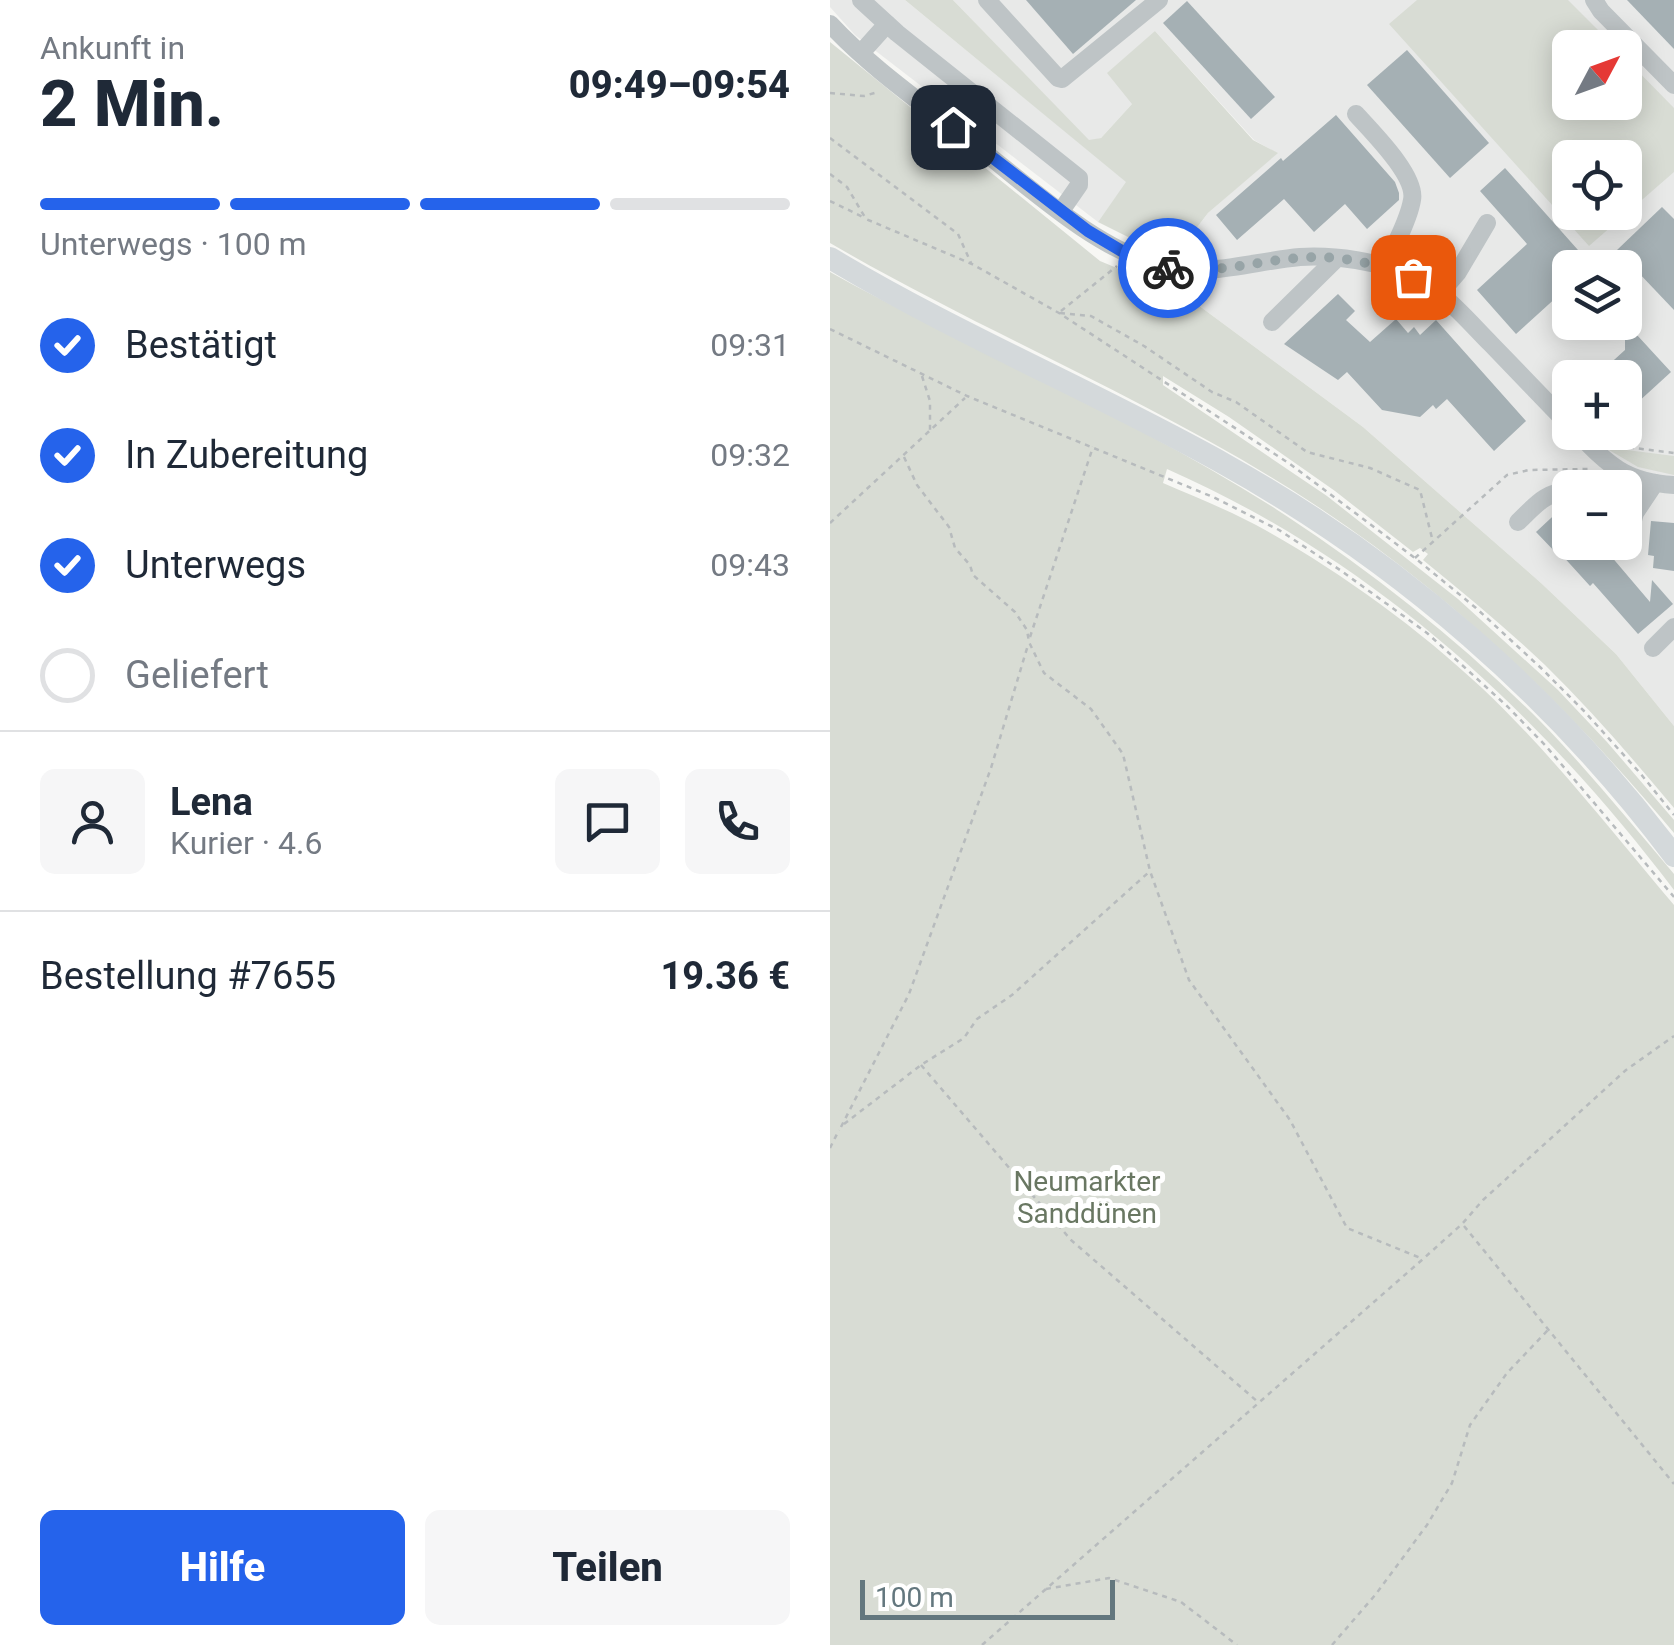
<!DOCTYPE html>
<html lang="de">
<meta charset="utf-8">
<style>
body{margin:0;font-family:Roboto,sans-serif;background:#f6f6f7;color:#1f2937;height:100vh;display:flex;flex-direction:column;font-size:38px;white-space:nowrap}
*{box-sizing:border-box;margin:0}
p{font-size:32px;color:#747a83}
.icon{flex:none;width:55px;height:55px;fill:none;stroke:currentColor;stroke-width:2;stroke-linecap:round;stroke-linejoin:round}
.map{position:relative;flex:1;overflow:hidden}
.side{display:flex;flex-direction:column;background:#fff;width:830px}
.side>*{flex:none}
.needle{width:65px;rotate:49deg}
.fabs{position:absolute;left:722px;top:30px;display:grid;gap:20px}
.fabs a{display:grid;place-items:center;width:90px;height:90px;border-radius:15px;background:#fff;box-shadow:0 5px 25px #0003;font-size:50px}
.scale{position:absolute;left:30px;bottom:25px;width:255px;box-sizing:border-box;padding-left:10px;border:5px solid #63777e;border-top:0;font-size:28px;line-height:35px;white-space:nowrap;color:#63777e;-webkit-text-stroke:8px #fff;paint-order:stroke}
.pin{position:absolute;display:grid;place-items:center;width:85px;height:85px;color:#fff;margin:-42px;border-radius:20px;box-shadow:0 5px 15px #0006}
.courier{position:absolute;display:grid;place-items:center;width:100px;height:100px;margin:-50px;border:8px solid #2563eb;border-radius:50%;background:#fff;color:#222;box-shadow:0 2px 12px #0007}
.head em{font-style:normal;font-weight:800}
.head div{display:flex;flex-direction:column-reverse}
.head{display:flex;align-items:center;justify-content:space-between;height:170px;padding:0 40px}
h1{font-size:65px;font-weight:800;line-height:75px}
.bar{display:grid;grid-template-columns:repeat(4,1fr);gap:15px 10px;align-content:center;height:120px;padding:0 40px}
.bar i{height:12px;border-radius:8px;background:#e0e1e3}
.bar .on{background:#2563eb}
.bar p{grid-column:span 4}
.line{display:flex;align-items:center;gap:25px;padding:0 40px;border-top:2px solid #e0e1e3}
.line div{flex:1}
.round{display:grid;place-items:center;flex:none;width:105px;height:105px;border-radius:15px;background:#f6f6f7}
ol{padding:0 40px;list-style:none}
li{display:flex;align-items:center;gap:30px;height:110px}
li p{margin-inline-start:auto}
li .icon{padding:10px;border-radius:50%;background:#2563eb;color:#fff;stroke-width:4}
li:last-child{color:#747a83}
li i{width:55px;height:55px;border:5px solid #e0e1e3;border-radius:50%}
.cta{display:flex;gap:20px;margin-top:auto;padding:20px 40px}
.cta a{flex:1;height:115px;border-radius:15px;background:#2563eb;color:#fff;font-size:40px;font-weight:800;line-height:115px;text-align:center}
.cta a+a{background:#f6f6f7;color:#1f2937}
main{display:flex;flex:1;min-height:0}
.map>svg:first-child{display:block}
</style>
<main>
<section class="side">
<div class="head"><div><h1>2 Min.</h1><p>Ankunft in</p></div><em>09:49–09:54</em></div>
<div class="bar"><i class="on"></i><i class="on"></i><i class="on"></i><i></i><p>Unterwegs · 100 m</p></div>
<ol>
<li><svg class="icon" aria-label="check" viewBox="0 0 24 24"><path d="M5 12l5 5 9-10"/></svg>Bestätigt<p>09:31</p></li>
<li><svg class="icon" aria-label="check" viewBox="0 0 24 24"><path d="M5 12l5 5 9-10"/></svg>In Zubereitung<p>09:32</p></li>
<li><svg class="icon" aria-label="check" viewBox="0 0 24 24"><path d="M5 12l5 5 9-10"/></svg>Unterwegs<p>09:43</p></li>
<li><i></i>Geliefert</li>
</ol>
<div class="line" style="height:180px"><a class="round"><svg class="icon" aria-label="person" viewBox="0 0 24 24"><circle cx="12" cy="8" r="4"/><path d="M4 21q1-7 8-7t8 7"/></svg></a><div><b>Lena</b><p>Kurier · 4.6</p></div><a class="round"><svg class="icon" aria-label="chat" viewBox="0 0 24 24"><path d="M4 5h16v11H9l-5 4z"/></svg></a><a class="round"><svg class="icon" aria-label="phone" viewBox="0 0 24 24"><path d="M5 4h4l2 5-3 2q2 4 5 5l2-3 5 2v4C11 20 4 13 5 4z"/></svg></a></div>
<div class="line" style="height:130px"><div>Bestellung #7655</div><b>19.36 €</b></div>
<div class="cta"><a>Hilfe</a><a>Teilen</a></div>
</section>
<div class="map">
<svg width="844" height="1645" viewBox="0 0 844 1645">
<rect width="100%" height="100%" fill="#f7f7f4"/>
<g fill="#e8e9e8" fill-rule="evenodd">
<polygon points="0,0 75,0 297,182 268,222 25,35 0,7"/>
<path d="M123,0H844V726L786,654L711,583L533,427L341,285L349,251L378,213L447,153L424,140L325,31L302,104L271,138L259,141ZM740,48H795V102H740ZM740,158H795V212H740ZM740,268H795V322H740ZM740,378H795V432H740ZM740,488H795V542H740Z"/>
</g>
<g fill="#d8dcd4" fill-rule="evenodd">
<polygon points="75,0 123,0 259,140 271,138 302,104 277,73 325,31 423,140 448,153 378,213 349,251 304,240 268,222 296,182"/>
<path d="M587,0H738L785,47L740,48V102H795V58L844,108V172L759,246L559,24ZM740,158H795V212H740Z"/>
<path d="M0,42L270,261L306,276L341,285L533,427L711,583L786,654L844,726V808C803,759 761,710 715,665C676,628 635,594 593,560L598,554L590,548L583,552L505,491L399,417L333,376V385L497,496L628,599L728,690L777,742L844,820V833C734,701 608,582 462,490C314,397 151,331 0,243Z"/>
<path d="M0,272C150,355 311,421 455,515C546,575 632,643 709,720C757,769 800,822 844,874V890C708,711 544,560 337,469L333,483C368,498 403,512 437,531C512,573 589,629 652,688C722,754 782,832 844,905V1645H0Z"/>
<polygon points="789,449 844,456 844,475 808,467 779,450"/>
</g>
<g fill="#a5b0b4">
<polygon points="196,0 306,0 243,54"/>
<polygon points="797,0 844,0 844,49"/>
<polygon points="357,1 445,97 421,119 333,23"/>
<polygon points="577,50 659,143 620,178 537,85"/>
<polygon points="506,115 565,182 569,193 569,200 537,229 515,204 484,232 454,199 407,240 386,215 451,158 453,161"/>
<polygon points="675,168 764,268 740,268 740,285 686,334 647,290 697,244 650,191"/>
<polygon points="832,207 844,219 844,310 787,250"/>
<polygon points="508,294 525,311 516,320 540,342 566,319 578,333 584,327 590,335 606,320 696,421 664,451 617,399 606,409 603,405 590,417 552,410 517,372 508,380 454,344"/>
<polygon points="795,322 841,372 795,414 795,378 764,378 795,350"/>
<polygon points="740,504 740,542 769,542 820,602 822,580 843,604 808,634 763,583 760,586 730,553 728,555 706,532 735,505"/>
<polygon points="821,521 844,523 844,571 823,568 824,556 818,555"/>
</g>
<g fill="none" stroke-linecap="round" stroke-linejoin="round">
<g stroke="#b7bbbd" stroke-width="2.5" stroke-dasharray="5 5" stroke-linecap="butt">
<polyline points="0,93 34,96 48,92"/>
<polyline points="0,138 128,234 141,263"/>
<polyline points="0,174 17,187 36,219 142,264 229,313 460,464 585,558 646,608 711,668 754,711 810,773 844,815"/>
<polyline points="0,201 35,218"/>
<polyline points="231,311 287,266"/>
<polyline points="230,313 261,316 314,346 382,392 406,402 477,452 540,468 590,490 603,542"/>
<polyline points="0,329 137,396 383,497 449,530 510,570 597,633 678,707 715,745 844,897"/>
<polyline points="92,376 100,401 100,431"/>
<polyline points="789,446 844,453"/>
<polyline points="74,457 87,485 119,527 125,548 140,565 143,575 185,612 197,630 199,642 214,673 261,709 293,754 320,871 359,980 460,1120 517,1228 593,1259"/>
<polyline points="0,523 135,398"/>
<polyline points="585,558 677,475 699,470 758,469"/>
<polyline points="200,637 263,447"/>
<polyline points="91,1065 241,1240 428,1402"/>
<polyline points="14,1124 91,1065 134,1038 147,1019 182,995 319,872"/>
<polyline points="11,1127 79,994 161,768 198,645"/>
<polyline points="0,1148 9,1130"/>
<polyline points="634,1226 844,1484"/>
<polyline points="216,1589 279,1578 351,1602 407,1645"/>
<polyline points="152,1645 593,1259 632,1224 653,1200 796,1070 844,1036"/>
<polyline points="502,1645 546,1594 597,1525 622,1483 640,1425 677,1373 718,1330"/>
</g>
<g stroke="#bec4c6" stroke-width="18">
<polyline points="31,0 67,33 249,178 249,185 231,211"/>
<polyline points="157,0 228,78 232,79 329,0"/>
<polyline points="764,0 771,11 844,85"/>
<path d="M0,24C41,68 92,103 139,140C195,183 266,251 335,267C380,277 425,261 470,257C506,255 547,261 581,276C613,290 637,320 661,344C687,371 714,399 740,426"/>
<polyline points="31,53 57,24"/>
<path d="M526,114C542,132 587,176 582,200C578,224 563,245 556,268"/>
<polyline points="609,294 628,272 657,223"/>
<polyline points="442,322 507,258"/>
<path d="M747,432C779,466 796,482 844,485"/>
<path d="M688,522C704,507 716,490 740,492"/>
<polyline points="798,539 805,513 825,483"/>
<polyline points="823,648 844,627"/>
</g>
<path stroke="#d4d9db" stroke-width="22" d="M0,258C128,335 266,392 396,465C570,562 724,696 844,856"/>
</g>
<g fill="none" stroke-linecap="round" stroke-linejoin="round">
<path stroke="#97a4a7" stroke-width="10" stroke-dasharray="0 18" d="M338,268C383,275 425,261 469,258C509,254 546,264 583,277"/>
<polyline stroke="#2563eb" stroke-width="12" points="123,127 258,231 300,256 338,268"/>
</g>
<g text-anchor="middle" stroke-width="10" stroke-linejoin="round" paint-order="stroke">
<g font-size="28" fill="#697762" stroke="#fff">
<text x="257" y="1191">Neumarkter<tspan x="257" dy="32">Sanddünen</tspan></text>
</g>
</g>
</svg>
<div class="fabs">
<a><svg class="needle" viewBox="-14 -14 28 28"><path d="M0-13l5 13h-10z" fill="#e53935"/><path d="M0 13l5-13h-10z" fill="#747a83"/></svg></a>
<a><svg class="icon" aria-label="locate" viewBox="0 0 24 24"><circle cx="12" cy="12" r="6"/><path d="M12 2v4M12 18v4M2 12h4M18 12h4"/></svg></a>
<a><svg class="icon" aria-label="layers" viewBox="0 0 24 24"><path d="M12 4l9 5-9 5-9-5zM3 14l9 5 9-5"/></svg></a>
<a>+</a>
<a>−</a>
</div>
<div class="scale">100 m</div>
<div class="pin" style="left:583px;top:277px;background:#ea580c"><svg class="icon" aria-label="bag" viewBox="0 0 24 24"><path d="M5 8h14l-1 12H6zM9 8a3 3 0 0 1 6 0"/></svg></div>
<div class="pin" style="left:123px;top:127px;background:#1f2937"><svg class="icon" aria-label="home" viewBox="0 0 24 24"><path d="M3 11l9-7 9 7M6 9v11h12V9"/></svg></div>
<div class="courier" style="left:338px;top:268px"><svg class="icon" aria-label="bike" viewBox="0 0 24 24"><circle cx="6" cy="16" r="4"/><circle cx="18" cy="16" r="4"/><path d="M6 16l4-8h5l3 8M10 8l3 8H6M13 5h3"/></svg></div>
</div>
</main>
